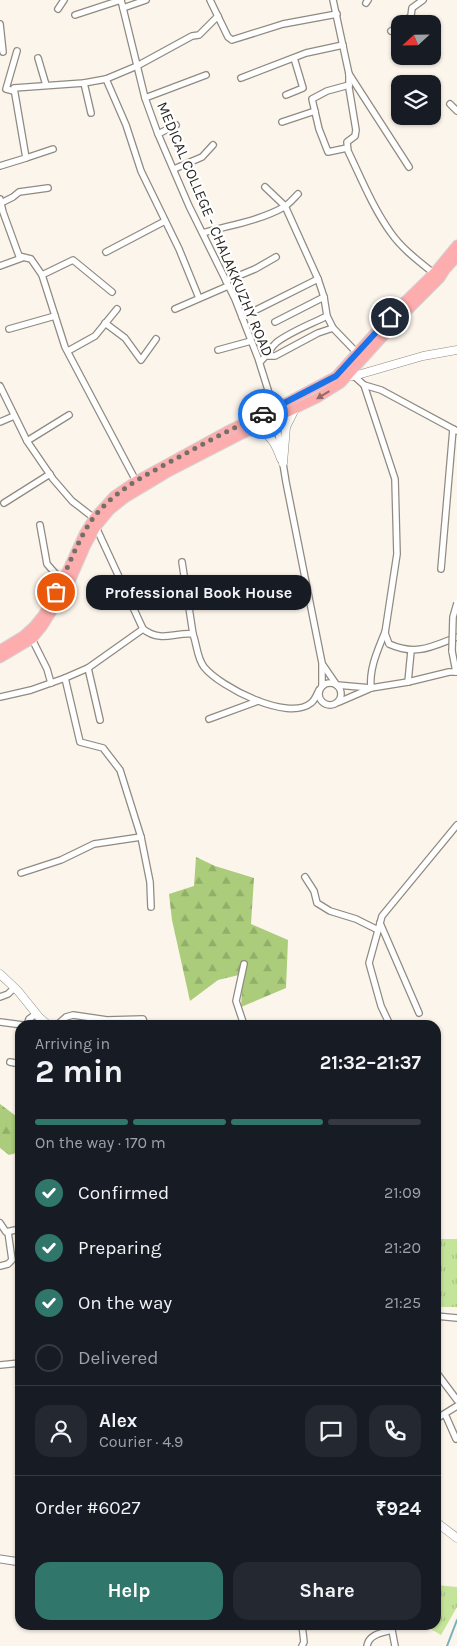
<!DOCTYPE html>
<meta charset="utf-8">
<style>
body{margin:0;font-family:Karla,sans-serif;background:#242831;color:#f1f3f6;height:100vh;display:flex;flex-direction:column;font-size:19px;white-space:nowrap}
*{box-sizing:border-box;margin:0}
p{font-size:16px;color:#9ea1a6}
.icon{flex:none;width:28px;height:28px;fill:none;stroke:currentColor;stroke-width:2;stroke-linecap:round;stroke-linejoin:round}
.map{position:relative;flex:1;overflow:hidden}
.sheet{position:absolute;left:15px;top:1020px;width:426px;height:610px;display:flex;flex-direction:column;background:#171b24;border-radius:15px;box-shadow:0 1px 4px #0004}
.sheet>*{flex:none}
.needle{width:32px;rotate:248deg}
.buttons{position:absolute;left:391px;top:15px;display:grid;gap:10px}
.buttons a{display:grid;place-items:center;width:50px;height:50px;border-radius:10px;background:#171b24;box-shadow:0 1px 4px #0004;font-size:25px}
.pin{position:absolute;display:grid;place-items:center;width:42px;height:42px;color:#fff;margin:-21px;border:2px solid #fff;border-radius:50%;box-shadow:0 1px 5px #0007}
.courier{position:absolute;display:grid;place-items:center;width:50px;height:50px;margin:-25px;border:4px solid #1a73e8;border-radius:50%;background:#fff;color:#222;box-shadow:0 1px 6px #0007}
.bubble{position:absolute;height:35px;border-radius:15px;background:#171b24;box-shadow:0 1px 4px #0004;font-size:16px;font-weight:700;line-height:35px;text-align:center}
.overview em{font-style:normal;font-weight:700}
.overview div{display:flex;flex-direction:column-reverse}
.overview{display:flex;align-items:center;justify-content:space-between;height:85px;padding:0 20px}
h1{font-size:32px;font-weight:700;line-height:38px}
.bar{display:grid;grid-template-columns:repeat(4,1fr);gap:8px 5px;align-content:center;height:60px;padding:0 20px}
.bar i{height:6px;border-radius:4px;background:#363941}
.bar .current{background:#30766b}
.bar p{grid-column:span 4}
.line{display:flex;align-items:center;gap:12px;padding:0 20px;border-top:1px solid #363941}
.line div{flex:1}
.round{display:grid;place-items:center;flex:none;width:52px;height:52px;border-radius:15px;background:#242831}
ol{padding:0 20px;list-style:none}
li{display:flex;align-items:center;gap:15px;height:55px}
li p{margin-inline-start:auto}
li .icon{padding:5px;border-radius:50%;background:#30766b;color:#fff;stroke-width:4}
li:last-child{color:#9ea1a6}
li i{width:28px;height:28px;border:2px solid #363941;border-radius:50%}
.cta{display:flex;gap:10px;margin-top:auto;padding:10px 20px}
.cta a{flex:1;height:58px;border-radius:15px;background:#30766b;color:#fff;font-size:20px;font-weight:700;line-height:58px;text-align:center}
.cta a+a{background:#242831;color:#f1f3f6}
.map>svg:first-child{display:block}
</style>
<div class="map">
<svg width="457" height="1646" viewBox="0 0 457 1646">
<defs>
<pattern id="grass-tufts" width="24" height="20" patternUnits="userSpaceOnUse" patternTransform="scale(1.25)"><rect width="24" height="20" fill="#c4e499"/><path d="M3 7l-1-3M5 7V3M7 7l1-3M15 17l-1-3M17 17v-4M19 17l1-3" fill="none" stroke="#a8c484"/></pattern>
<pattern id="forest-firs" width="22" height="20" patternUnits="userSpaceOnUse" patternTransform="scale(1.25)"><rect width="22" height="20" fill="#aacc7b"/><path d="M5 1l3.5 6h-7zM16 11l3.5 6h-7z" fill="#92af6a"/></pattern>
</defs>
<rect width="100%" height="100%" fill="#fcf5eb"/>
<g fill="url(#grass-tufts)">
<rect x="436" y="1239" width="21" height="68"/>
<polygon points="436,1585 457,1587 457,1607 441,1635 424,1625 436,1625"/>
</g>
<g fill="url(#forest-firs)">
<polygon points="196,857 215,866 254,878 251,924 288,940 286,988 241,1007 243,974 218,980 190,1001 172,920 169,894 194,886"/>
<polygon points="0,1104 20,1119 20,1152 9,1155 0,1148"/>
</g>
<g fill="none" stroke-linecap="round" stroke-linejoin="round">
<polyline stroke="#73b3bc" stroke-width="2" points="447,1646 457,1620"/>
<defs>
<g id="minor">
<polyline points="121,0 145,98 158,134 189,206 235,299 258,358 274,409 286,482 322,663 322,686"/>
<polyline points="210,0 228,37 232,40 283,24 337,14"/>
<path d="M333,0L349,74V88L356,130L355,136L347,142L348,151C361,178 373,208 391,233C403,250 421,263 436,275"/>
<polyline points="366,3 368,0"/>
<polyline points="123,8 146,0"/>
<polyline points="58,9 64,0"/>
<polyline points="75,15 121,0"/>
<polyline points="0,24 3,52"/>
<polyline points="401,24 411,16 412,8 423,0"/>
<polyline points="391,31 400,25"/>
<polyline points="38,58 46,85"/>
<polyline points="349,74 409,167"/>
<polyline points="241,78 306,53 343,45"/>
<polyline points="106,79 126,125 141,171 179,249 199,298"/>
<polyline points="84,83 91,113"/>
<polyline points="14,91 6,89 17,51"/>
<polyline points="286,95 303,88 294,58"/>
<polyline points="145,98 206,75"/>
<polyline points="450,104 457,111"/>
<polyline points="282,122 315,111"/>
<polyline points="158,134 176,125"/>
<polyline points="347,148 328,152 319,129 312,99 327,91 349,85"/>
<polyline points="26,158 53,149"/>
<polyline points="0,166 26,158 14,88 84,83 106,79 137,66 192,36 199,35 218,16"/>
<polyline points="174,169 202,157 213,145"/>
<polyline points="265,187 285,206 318,279"/>
<polyline points="0,199 3,212 19,256 31,259 42,275 65,347 136,481"/>
<polyline points="1,203 13,197 19,192 48,188"/>
<path d="M203,233C230,225 259,221 284,207C289,204 294,198 298,194"/>
<polyline points="106,252 165,221"/>
<polyline points="0,266 22,258"/>
<polyline points="42,275 73,260 112,292"/>
<polyline points="226,281 255,269 276,257"/>
<polyline points="175,309 228,286"/>
<polyline points="242,317 318,279 324,297 327,316 333,328 358,354"/>
<polyline points="275,322 324,297"/>
<polyline points="105,323 125,338 141,360 156,339"/>
<polyline points="9,329 55,316"/>
<polyline points="218,350 251,341"/>
<polyline points="68,351 95,336 117,309"/>
<polyline points="267,356 275,356 318,333 333,328"/>
<path d="M260,362C267,356 270,348 277,342C292,331 311,324 327,316"/>
<path d="M354,376L364,385L395,479L397,554L385,633L389,644C416,656 431,647 457,637"/>
<polyline points="364,385 381,390 457,431"/>
<polyline points="0,386 27,441 53,479 72,501 94,518"/>
<polyline points="0,422 14,416"/>
<polyline points="27,441 69,415"/>
<polyline points="4,503 50,474"/>
<polyline points="40,525 47,564 62,581"/>
<path d="M95,525L143,629C161,643 175,632 193,634C197,645 197,658 204,667C220,687 288,722 311,703C315,700 317,694 319,690"/>
<polyline points="182,562 193,634"/>
<polyline points="441,569 453,429"/>
<polyline points="32,639 47,669 51,683"/>
<polyline points="452,651 456,672"/>
<polyline points="323,665 336,684"/>
<polyline points="88,668 100,720"/>
<polyline points="65,678 88,668 143,629"/>
<polyline points="408,682 411,651"/>
<circle cx="330" cy="694" r="11"/>
<polyline points="337,685 371,688 408,682 449,672 457,672"/>
<path d="M371,688C369,668 378,650 385,632"/>
<polyline points="0,697 31,690 65,678 80,742 103,748 120,770 141,837 94,844 61,860 21,873"/>
<polyline points="339,702 369,689"/>
<polyline points="209,719 258,701"/>
<polyline points="141,837 150,882 151,907"/>
<polyline points="305,877 314,891 317,903 330,911 356,919 378,930"/>
<polyline points="380,923 419,1013"/>
<polyline points="0,997 8,994 14,988"/>
<polyline points="0,1022 23,1025"/>
<polyline points="27,1025 29,1019 36,1014"/>
<polyline points="57,1025 66,1017 73,1015 107,1020 143,1019 145,1025"/>
<polyline points="244,1025 236,1001 244,964"/>
<polyline points="390,1025 381,1006 369,963 382,916 457,825"/>
<polyline points="10,1062 20,1064"/>
<polyline points="0,1223 6,1232 20,1229"/>
<polyline points="0,1266 8,1264 12,1260 8,1232"/>
<polyline points="436,1316 457,1318"/>
<polyline points="0,1365 20,1363"/>
<polyline points="436,1372 457,1400"/>
<polyline points="445,1414 456,1439"/>
<polyline points="436,1419 457,1406"/>
<polyline points="392,1630 395,1646"/>
<polyline points="302,1646 304,1642 302,1625"/>
<path d="M367,1646C369,1634 382,1633 392,1630L393,1625"/>
</g>
<polyline id="tertiary" points="0,1559 20,1562"/>
<g id="secondary">
<polyline points="343,376 354,376 423,356 457,350"/>
<path d="M255,429C270,432 276,445 281,459"/>
<polyline points="283,463 286,427 295,409"/>
<polyline points="0,974 18,991 39,1017 48,1025"/>
<polyline points="436,1522 457,1538"/>
</g>
<g id="primary">
<polyline points="0,650 23,636 34,626 43,615 57,593 84,534 94,518 114,496 136,481 229,430 274,409 336,376 389,317 434,273 457,245"/>
<polyline points="0,658 32,639 42,627 69,584 86,545 96,527 110,510 125,498 170,471 240,435 317,398 341,383 399,319 440,278 445,270 457,257"/>
</g>
</defs>
<use href="#minor" stroke="#908a81" stroke-width="8"/>
<use href="#tertiary" stroke="#908a81" stroke-width="9"/>
<use href="#secondary" stroke="#908a81" stroke-width="9"/>
<use href="#primary" stroke="#d4d4d3" stroke-width="11"/>
<use href="#minor" stroke="#fff" stroke-width="5.5"/>
<use href="#tertiary" stroke="#fff" stroke-width="7"/>
<use href="#secondary" stroke="#fff" stroke-width="8"/>
<use href="#primary" stroke="#fdadad" stroke-width="9"/>
<defs>
<polyline id="minor-bridge" points="452,651 453,617 457,603"/>
</defs>
<use href="#minor-bridge" stroke="#908a81" stroke-width="8" stroke-linecap="butt"/>
<use href="#minor-bridge" stroke="#fff" stroke-width="5.5"/>
</g>
<defs><path id="oneway-solid" d="M-6-.8H1V-3.2L6.5 0L1 3.2V.8H-6Z" transform="scale(1.25)"/></defs>
<use fill="#936a68" href="#oneway-solid" transform="translate(323 395) rotate(149)"/>
<g fill="none" stroke-linecap="round" stroke-linejoin="round">
<path stroke="#736f69" stroke-width="5" stroke-dasharray="0 9" d="M56,592C68,569 78,538 94,517C117,488 150,473 181,456C208,441 235,427 263,414"/>
<polyline stroke="#1a73e8" stroke-width="6" points="263,414 336,376 390,317"/>
</g>
<g text-anchor="middle" stroke-width="4.5" stroke-linejoin="round" paint-order="stroke">
<g font-size="15" fill="#292723" stroke="#fff">
<text transform="translate(215 229) rotate(67)" y="5">MEDICAL COLLEGE - CHALAKKUZHY ROAD</text>
</g>
</g>
</svg>
<div class="buttons">
<a><svg class="needle" viewBox="-14 -14 28 28"><path d="M0-13l5 13h-10z" fill="#e53935"/><path d="M0 13l5-13h-10z" fill="#9ea1a6"/></svg></a>
<a><svg class="icon" aria-label="layers" viewBox="0 0 24 24"><path d="M12 4l9 5-9 5-9-5zM3 14l9 5 9-5"/></svg></a>
</div>
<div class="pin" style="left:56px;top:592px;background:#ea580c"><svg class="icon" aria-label="bag" viewBox="0 0 24 24"><path d="M5 8h14l-1 12H6zM9 8a3 3 0 0 1 6 0"/></svg></div>
<div class="pin" style="left:390px;top:317px;background:#1f2937"><svg class="icon" aria-label="home" viewBox="0 0 24 24"><path d="M3 11l9-7 9 7M6 9v11h12V9"/></svg></div>
<div class="courier" style="left:263px;top:414px"><svg class="icon" aria-label="car" viewBox="0 0 24 24"><path d="M5 17H2v-5l4-1 3-4h7l3 4 3 1v5h-3M9 17h6M6 11h13"/><circle cx="7" cy="17" r="2"/><circle cx="17" cy="17" r="2"/></svg></div>
<div class="bubble" style="left:86px;top:575px;width:225px">Professional Book House</div>
<section class="sheet">
<div class="overview"><div><h1>2 min</h1><p>Arriving in</p></div><em>21:32–21:37</em></div>
<div class="bar"><i class="current"></i><i class="current"></i><i class="current"></i><i></i><p>On the way · 170 m</p></div>
<ol>
<li><svg class="icon" aria-label="check" viewBox="0 0 24 24"><path d="M5 12l5 5 9-10"/></svg>Confirmed<p>21:09</p></li>
<li><svg class="icon" aria-label="check" viewBox="0 0 24 24"><path d="M5 12l5 5 9-10"/></svg>Preparing<p>21:20</p></li>
<li><svg class="icon" aria-label="check" viewBox="0 0 24 24"><path d="M5 12l5 5 9-10"/></svg>On the way<p>21:25</p></li>
<li><i></i>Delivered</li>
</ol>
<div class="line" style="height:90px"><a class="round"><svg class="icon" aria-label="person" viewBox="0 0 24 24"><circle cx="12" cy="8" r="4"/><path d="M4 21q1-7 8-7t8 7"/></svg></a><div><b>Alex</b><p>Courier · 4.9</p></div><a class="round"><svg class="icon" aria-label="chat" viewBox="0 0 24 24"><path d="M4 5h16v11H9l-5 4z"/></svg></a><a class="round"><svg class="icon" aria-label="phone" viewBox="0 0 24 24"><path d="M5 4h4l2 5-3 2q2 4 5 5l2-3 5 2v4C11 20 4 13 5 4z"/></svg></a></div>
<div class="line" style="height:65px"><div>Order #6027</div><b>₹924</b></div>
<div class="cta"><a>Help</a><a>Share</a></div>
</section>
</div>
